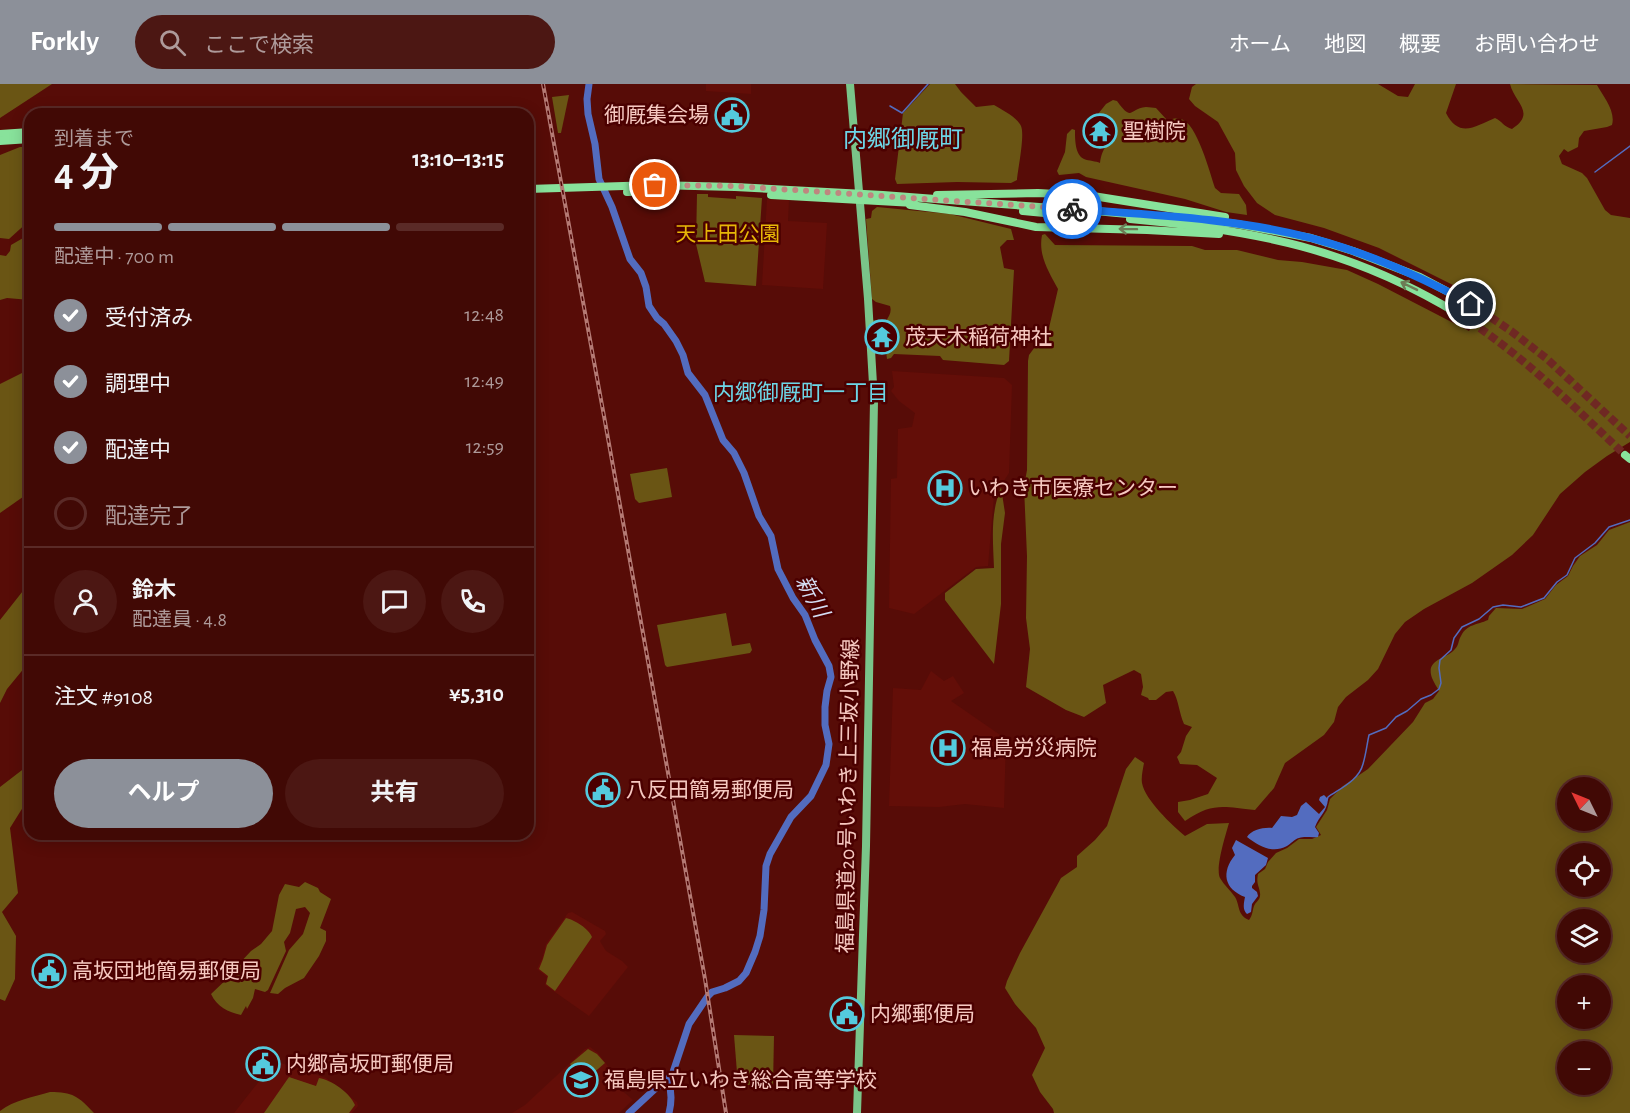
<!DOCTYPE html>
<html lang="ja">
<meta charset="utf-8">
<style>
body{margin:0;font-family:"Alegreya Sans","Noto Sans JP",sans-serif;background:#4c1713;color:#f1f3f6;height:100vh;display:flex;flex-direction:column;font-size:22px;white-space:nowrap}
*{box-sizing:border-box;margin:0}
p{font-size:20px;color:#ae9a9a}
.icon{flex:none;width:33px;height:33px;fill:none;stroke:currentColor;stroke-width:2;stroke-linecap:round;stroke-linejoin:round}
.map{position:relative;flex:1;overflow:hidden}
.sheet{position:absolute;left:24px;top:24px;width:510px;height:732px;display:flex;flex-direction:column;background:#410905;border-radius:18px;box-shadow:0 3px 15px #0003,0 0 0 2px #5a2a27}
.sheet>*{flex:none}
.needle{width:39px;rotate:313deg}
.fabs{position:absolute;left:1557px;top:693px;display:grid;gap:12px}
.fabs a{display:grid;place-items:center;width:54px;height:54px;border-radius:50%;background:#410905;box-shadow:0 3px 15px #0003,0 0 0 2px #5a2a27;font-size:30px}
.pin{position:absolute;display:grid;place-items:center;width:51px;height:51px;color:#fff;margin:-26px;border:3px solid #fff;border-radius:50%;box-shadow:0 2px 6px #0007}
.courier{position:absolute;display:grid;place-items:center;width:60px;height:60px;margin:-30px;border:4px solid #1a73e8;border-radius:50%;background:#fff;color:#222;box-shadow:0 2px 8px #0007}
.overview em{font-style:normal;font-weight:700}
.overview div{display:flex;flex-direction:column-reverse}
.overview{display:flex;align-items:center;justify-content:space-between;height:102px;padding:0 30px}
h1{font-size:39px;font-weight:700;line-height:45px}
.bar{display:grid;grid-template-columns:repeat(4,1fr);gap:9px 6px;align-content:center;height:72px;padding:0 30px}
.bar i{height:8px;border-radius:4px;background:#5a2a27}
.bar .selected{background:#8c9099}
.bar p{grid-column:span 4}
.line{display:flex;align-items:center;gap:15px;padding:0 30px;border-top:2px solid #5a2a27}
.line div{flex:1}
.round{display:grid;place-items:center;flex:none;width:63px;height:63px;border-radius:32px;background:#4c1713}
ol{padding:0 30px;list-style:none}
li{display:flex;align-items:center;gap:18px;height:66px}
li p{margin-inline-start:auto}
li .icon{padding:6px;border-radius:50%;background:#8c9099;color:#fff;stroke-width:4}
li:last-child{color:#ae9a9a}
li i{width:33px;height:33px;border:3px solid #5a2a27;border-radius:50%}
.cta{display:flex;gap:12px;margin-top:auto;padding:12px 30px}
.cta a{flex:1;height:69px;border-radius:36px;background:#8c9099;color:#fff;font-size:24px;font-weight:700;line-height:69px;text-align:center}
.cta a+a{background:#4c1713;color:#f1f3f6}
header{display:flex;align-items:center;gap:36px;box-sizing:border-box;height:84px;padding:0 30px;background:#8c9099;color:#fff}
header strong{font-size:28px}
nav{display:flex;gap:33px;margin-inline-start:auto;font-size:21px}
.search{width:420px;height:54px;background:#4c1713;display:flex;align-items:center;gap:15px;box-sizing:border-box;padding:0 21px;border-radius:33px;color:#ae9a9a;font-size:22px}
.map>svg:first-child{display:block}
</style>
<header>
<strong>Forkly</strong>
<div class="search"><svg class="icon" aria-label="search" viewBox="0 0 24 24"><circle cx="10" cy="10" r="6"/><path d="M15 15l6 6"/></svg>ここで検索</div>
<nav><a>ホーム</a><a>地図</a><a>概要</a><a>お問い合わせ</a></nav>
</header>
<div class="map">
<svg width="1630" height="1029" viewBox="0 0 1630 1029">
<rect width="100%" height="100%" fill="#570c07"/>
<g fill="#630e08">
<polygon points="706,0 751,0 751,10 706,7"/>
<polygon points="767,115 789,116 788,137 827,139 823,205 762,201"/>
<polygon points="892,287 1004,294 1012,301 1009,389 994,412 988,482 976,483 914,530 889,524 891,395 897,394 898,345 912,343 915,329 899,317 891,307 894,303"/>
<polygon points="931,587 944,597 953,592 964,609 951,617 1006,655 1004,724 965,720 939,723 889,722 893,604 921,606"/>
<polygon points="572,828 605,847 606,850 600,857 601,859 606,867 622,877 628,883 589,932 545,901 547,893 537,885 542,875 546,860 568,829"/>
<polygon points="590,963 598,969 607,981 609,985 610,994 612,998 633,1016 619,1029 512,1029 525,1021 568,981 585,965"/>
<polygon points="275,977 326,994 357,1018 358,1022 352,1029 234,1029"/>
</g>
<g fill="#6a5514" fill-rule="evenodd">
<polygon points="0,0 52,0 0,34"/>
<path d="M930,0H955L961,8L976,23L994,21C1002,26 1017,33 1021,42C1025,51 1018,85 1017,96L1011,99L957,98L897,100L895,95L903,29Z"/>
<path d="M1196,0H1378L1398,12L1408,13L1415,0H1456L1446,29C1459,55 1476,42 1495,34C1502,37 1504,43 1512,45C1537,29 1514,18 1510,0L1597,1C1603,12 1616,27 1612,41L1607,43L1584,47L1579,54L1578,63L1568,68L1564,65L1559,72L1562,80L1582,89L1587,94L1605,126L1611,131L1630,134V358L1607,372L1585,388L1560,410L1533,451L1512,471L1472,499L1424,525L1405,538L1395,550L1378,585L1368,596L1346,613L1338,623L1334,638L1324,651L1285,679L1274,704L1255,726C1223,723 1213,718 1185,737L1178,728V718L1190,716L1208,710L1217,694L1197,681L1180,680L1177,673L1181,668L1186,652L1192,643L1184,640C1179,629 1179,617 1173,607L1166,608L1156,616H1149L1148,614L1141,611L1143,603L1141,590L1134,586L1103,601L1106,619L1084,633L1066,626L1026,603L1030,565L1026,534L1027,472L1024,403L1027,386L1028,277L1029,271L1049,244L1058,205C1049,188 1038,172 1042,151L1045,150L1055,161L1192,162L1205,166H1237L1278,176L1302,178L1347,186L1378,200L1469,247L1487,218L1379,164L1324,144L1275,131L1257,119L1244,102L1236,86L1235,69L1218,38L1195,22L1189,15L1192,3Z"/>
<polygon points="569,11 561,49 558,49 552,13"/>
<path d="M1113,16L1117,17C1133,39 1129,24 1146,23C1150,23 1153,24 1156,24L1167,36C1172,35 1177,33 1181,35C1197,39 1210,89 1215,104L1221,109L1239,110L1246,121L1247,131L1226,128L1185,115L1086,93L1079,89L1059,91L1057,87L1065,68L1067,50L1072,45L1075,46C1075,55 1075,71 1084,75C1089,77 1096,77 1100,79C1102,64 1107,63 1111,51C1112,48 1112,44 1110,41C1105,32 1095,40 1089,44H1087L1085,41L1094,35L1106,20Z"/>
<polygon points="20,63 30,63 30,136 9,155 0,154 0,71"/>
<polygon points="697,110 708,110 708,113 736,115 736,112 762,114 756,202 705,198 696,160"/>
<path d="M877,123L950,130L1011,145L1014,156H1007L1000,163L1004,184L1014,186L1009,277L1004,281L943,276L940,272L894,270L891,274L887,275L886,267H875L873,236L886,237C889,232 892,228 890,222L876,218L872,215L866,135L871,134L872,127Z"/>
<polygon points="30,150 30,216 7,214 0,216 0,171 6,172 10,167 11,161"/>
<polygon points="30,285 30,408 0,429 0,300"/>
<polygon points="667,384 672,413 639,419 635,415 630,390"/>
<path d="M1001,403L1005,429L1001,460V520L994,580L945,516V509L976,485L994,484C993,455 990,431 1001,403Z"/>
<path d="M1630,438V1029H1054L1053,1025L1040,1008L1032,991L1045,964L1036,944L1015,920L1005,904L1007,897L1020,869L1061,794L1077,783V772L1095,756L1107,742L1126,685L1135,673L1144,679C1143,685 1141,693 1142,699C1145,716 1172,741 1185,752L1207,740L1229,739C1226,750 1215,784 1220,794C1224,801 1230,806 1235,813C1240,821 1237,831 1249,836C1253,830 1252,828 1254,822C1256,817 1261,816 1260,809C1259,801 1256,800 1258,790L1265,785L1268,778L1276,769L1287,764L1299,755H1312L1321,751L1316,743L1327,726L1330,715L1343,702L1368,685L1413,638L1425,619L1433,615L1439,607C1437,603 1434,599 1432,594C1425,575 1447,575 1455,565C1459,561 1458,557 1461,552C1467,540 1477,541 1488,536L1489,532L1496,524L1522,525L1545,515L1556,501L1568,492L1573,482L1580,472L1597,461L1609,446ZM1568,704H1600V736H1568ZM1568,770H1600V802H1568ZM1568,836H1600V868H1568ZM1568,902H1600V934H1568ZM1568,968H1600V1000H1568Z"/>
<polygon points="30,498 30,577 7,605 0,619 0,536"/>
<polygon points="726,529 732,562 750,559 752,566 750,569 667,583 665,581 657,541"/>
<polygon points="30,672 30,712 10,744 18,809 2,828 16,852 15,895 5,917 0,915 0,703 26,683"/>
<path d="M305,798L318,804L320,808L331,815L320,844L326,847V857L319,872L304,894L285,904L278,910L270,909L289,866L303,850L310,829L305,823L296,825L290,849L284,858L286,867L268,906L265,908L255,905L253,914L247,925L246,922L241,931C228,928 217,923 211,910L231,891L237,882L251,867L261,860L272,847L279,811L285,800L299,803Z"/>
<path d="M566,834C575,836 589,845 592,853L555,907L546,900L548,892L539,885L543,875L547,861Z"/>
<polygon points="734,951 774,952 773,1001 738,1001"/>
<polygon points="588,965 597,970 605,979 584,997 570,980"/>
<path d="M289,993L316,1002L319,994C332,996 350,1009 355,1021L349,1029H264Z"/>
<path d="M50,1008C73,1008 78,1012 94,1029H0V1027C14,1016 34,1013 50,1008Z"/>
</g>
<g fill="#536cbf">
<path d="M1324,711L1328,715C1327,728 1319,732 1315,743L1319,749L1318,753C1312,754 1305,752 1299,754C1294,755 1291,760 1287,762C1272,770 1259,762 1247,753C1251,746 1264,743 1272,744L1281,732L1292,733L1297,731L1301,722L1306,718L1319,730L1325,723L1319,716L1320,713Z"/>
<path d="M1236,756L1268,774L1266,781L1255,791V798L1252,802V804L1257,808L1258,812L1252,820L1251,828L1247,830C1242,826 1244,818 1245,813C1224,805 1221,788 1235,771L1232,764Z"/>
</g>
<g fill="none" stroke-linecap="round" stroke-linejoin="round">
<g stroke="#536cbf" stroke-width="1.5">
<polyline points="890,22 902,29 928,0"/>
<polyline points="1595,88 1630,62"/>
<path d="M1327,716L1328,713C1341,704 1359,696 1363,680C1366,670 1367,660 1369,651L1386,644L1396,633L1407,627L1421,615L1431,611L1439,605L1441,599L1439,584L1440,576L1451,566L1454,554L1462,543L1479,535L1493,523L1503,521L1521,523L1544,514L1557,498L1567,491L1575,474L1595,459L1609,443L1630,436"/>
</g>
<g stroke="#536cbf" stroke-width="7">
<polyline points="589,0 587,15 588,30 595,60 599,95 612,123 630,175 641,189 646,203 649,222 657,234 664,240 676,257 683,271 688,289 705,311 723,356 734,369 744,389 759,432 771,452 778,485 793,514 805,531 815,556 829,582 831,593 827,607 825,623 825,641 829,660 826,681 811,712 791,733 770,770 766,782 764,826 760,852 755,868 746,889 739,897 725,904 712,908 708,912 689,940 672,991 655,1005 629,1029"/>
<path d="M668,996C672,1007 672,1017 669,1029"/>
</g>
<g stroke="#6f2823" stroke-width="8" stroke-dasharray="8 4" stroke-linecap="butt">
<polyline points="1471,220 1511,247 1546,274 1630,352"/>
<path d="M1460,231C1522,270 1572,321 1625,371"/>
</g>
<polyline stroke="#7ac489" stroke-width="8" points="850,0 868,215 874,317 866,762 857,1029"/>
<g stroke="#88e29b" stroke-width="8">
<polyline points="0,50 30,48"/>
<polyline points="0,57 30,55"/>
<polyline points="528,105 655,101 735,103 883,111 1106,128 1237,140 1311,154 1353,167 1420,193 1471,220"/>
<polyline points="627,108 675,107"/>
<polyline points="771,111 914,119"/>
<polyline points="937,111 1038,109 1093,112 1225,133"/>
<polyline points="910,121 965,128 1036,143 1147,146 1219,150"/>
<polyline points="1023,127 1055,130"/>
<path d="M1130,135C1255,146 1352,165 1460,231"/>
<polyline points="1625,371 1630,375"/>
</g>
<defs>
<polyline id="rail" points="543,0 604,332 705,895 726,1029"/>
</defs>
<use href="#rail" stroke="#b47a74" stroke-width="4"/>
<use href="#rail" stroke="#4b0000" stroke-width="1.5" stroke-dasharray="4.5" stroke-linecap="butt"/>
</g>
<defs><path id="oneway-shaft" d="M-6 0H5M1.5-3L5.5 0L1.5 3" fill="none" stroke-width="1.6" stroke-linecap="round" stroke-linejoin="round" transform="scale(1.5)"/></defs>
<g stroke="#6d7c55">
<use href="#oneway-shaft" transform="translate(1128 145) rotate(-179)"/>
<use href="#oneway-shaft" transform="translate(1409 202) rotate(-154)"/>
</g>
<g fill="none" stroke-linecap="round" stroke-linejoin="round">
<polyline stroke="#be867f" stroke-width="6" stroke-dasharray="0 10.8" points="655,101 735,102 1072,125"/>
<path stroke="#1a73e8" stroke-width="8" d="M1072,125C1152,131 1234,134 1311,154C1368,169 1420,192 1471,220"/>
</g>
<defs>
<symbol id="civic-ring" viewBox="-11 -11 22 22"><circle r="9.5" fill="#4b0000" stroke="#54cadd" stroke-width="1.5"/><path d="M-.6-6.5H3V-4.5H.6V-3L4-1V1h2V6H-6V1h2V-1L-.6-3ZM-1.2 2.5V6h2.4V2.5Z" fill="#54cadd"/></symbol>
<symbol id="temple-ring" viewBox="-11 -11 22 22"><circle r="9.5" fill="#4b0000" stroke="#54cadd" stroke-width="1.5"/><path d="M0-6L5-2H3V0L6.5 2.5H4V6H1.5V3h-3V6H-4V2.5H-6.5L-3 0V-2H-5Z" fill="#54cadd"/></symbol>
<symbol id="hospital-ring" viewBox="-11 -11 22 22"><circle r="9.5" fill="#4b0000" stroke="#54cadd" stroke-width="1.5"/><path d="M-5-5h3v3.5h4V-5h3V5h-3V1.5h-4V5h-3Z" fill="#54cadd"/></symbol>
<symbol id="school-ring" viewBox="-11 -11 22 22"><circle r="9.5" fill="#4b0000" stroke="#54cadd" stroke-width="1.5"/><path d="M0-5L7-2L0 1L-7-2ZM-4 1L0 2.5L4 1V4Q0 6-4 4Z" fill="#54cadd"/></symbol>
</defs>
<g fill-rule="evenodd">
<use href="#civic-ring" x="713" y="12" width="38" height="38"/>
<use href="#temple-ring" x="1081" y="28" width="38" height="38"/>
<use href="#temple-ring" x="863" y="234" width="38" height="38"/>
<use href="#hospital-ring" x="926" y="385" width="38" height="38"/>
<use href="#hospital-ring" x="929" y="645" width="38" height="38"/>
<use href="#civic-ring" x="584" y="687" width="38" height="38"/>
<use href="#civic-ring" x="30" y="868" width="38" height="38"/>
<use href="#civic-ring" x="828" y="911" width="38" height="38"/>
<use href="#civic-ring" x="244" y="961" width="38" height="38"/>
<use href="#school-ring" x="562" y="977" width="38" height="38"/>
</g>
<g text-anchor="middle" stroke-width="5" stroke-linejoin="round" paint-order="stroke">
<g font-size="21" fill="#f6c8c0" stroke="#4b0000" text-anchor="start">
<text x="709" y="38" text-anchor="end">御厩集会場</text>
<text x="1123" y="54">聖樹院</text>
<text x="905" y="260">茂天木稲荷神社</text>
<text x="968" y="411">いわき市医療センター</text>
<text x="971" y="671">福島労災病院</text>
<text x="626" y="713">八反田簡易郵便局</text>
<text x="72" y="894">高坂団地簡易郵便局</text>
<text x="870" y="937">内郷郵便局</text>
<text x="286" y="987">内郷高坂町郵便局</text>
<text x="604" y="1003">福島県立いわき総合高等学校</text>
</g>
<g font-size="21" fill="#e7b707" stroke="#4b0000">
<text x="728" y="157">天上田公園</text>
</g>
<g font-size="21" fill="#f6c8c0" stroke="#4b0000">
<text transform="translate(848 712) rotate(-89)" y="7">福島県道20号いわき上三坂小野線</text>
</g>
<g font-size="22" fill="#6dd6e7" stroke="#4b0000">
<text x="801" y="316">内郷御厩町一丁目</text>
</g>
<g font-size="22" font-style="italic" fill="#d4ddf3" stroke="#4b0000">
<text transform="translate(813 512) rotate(62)" y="8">新川</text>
</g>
<g font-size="24" fill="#6dd6e7" stroke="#4b0000">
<text x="903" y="63">内郷御厩町</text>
</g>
</g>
</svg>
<div class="fabs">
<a><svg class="needle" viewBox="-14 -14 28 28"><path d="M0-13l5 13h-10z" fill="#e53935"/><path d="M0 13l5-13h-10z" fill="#ae9a9a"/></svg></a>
<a><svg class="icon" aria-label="locate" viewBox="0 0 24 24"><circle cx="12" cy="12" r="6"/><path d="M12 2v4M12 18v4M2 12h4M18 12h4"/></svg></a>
<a><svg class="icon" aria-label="layers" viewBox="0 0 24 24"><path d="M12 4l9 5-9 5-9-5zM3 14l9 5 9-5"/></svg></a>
<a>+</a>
<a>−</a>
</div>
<div class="pin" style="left:655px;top:101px;background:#ea580c"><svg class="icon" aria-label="bag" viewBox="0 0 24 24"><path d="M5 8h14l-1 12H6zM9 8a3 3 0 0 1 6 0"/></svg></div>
<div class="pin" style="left:1471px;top:220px;background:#1f2937"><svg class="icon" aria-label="home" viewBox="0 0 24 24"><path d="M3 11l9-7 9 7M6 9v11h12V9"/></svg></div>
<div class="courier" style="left:1072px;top:125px"><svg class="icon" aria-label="bike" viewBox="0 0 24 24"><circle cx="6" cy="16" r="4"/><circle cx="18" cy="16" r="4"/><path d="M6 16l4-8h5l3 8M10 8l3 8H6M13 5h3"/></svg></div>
<section class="sheet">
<div class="overview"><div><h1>4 分</h1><p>到着まで</p></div><em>13:10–13:15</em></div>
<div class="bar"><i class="selected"></i><i class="selected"></i><i class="selected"></i><i></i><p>配達中 · 700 m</p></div>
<ol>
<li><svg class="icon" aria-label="check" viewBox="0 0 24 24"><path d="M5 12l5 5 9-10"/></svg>受付済み<p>12:48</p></li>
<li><svg class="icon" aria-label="check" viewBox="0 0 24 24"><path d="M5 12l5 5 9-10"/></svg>調理中<p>12:49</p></li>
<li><svg class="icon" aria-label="check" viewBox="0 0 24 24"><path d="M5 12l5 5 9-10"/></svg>配達中<p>12:59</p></li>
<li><i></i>配達完了</li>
</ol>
<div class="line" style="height:108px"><a class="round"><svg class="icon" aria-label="person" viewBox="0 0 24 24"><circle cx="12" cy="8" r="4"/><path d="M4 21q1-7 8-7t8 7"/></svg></a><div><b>鈴木</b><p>配達員 · 4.8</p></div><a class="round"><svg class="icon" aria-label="chat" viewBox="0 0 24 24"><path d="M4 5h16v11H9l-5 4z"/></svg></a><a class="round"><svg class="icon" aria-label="phone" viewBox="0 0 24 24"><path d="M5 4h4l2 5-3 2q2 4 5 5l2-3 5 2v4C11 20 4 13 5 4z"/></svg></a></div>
<div class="line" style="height:78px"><div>注文 #9108</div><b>¥5,310</b></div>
<div class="cta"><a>ヘルプ</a><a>共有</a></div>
</section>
</div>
